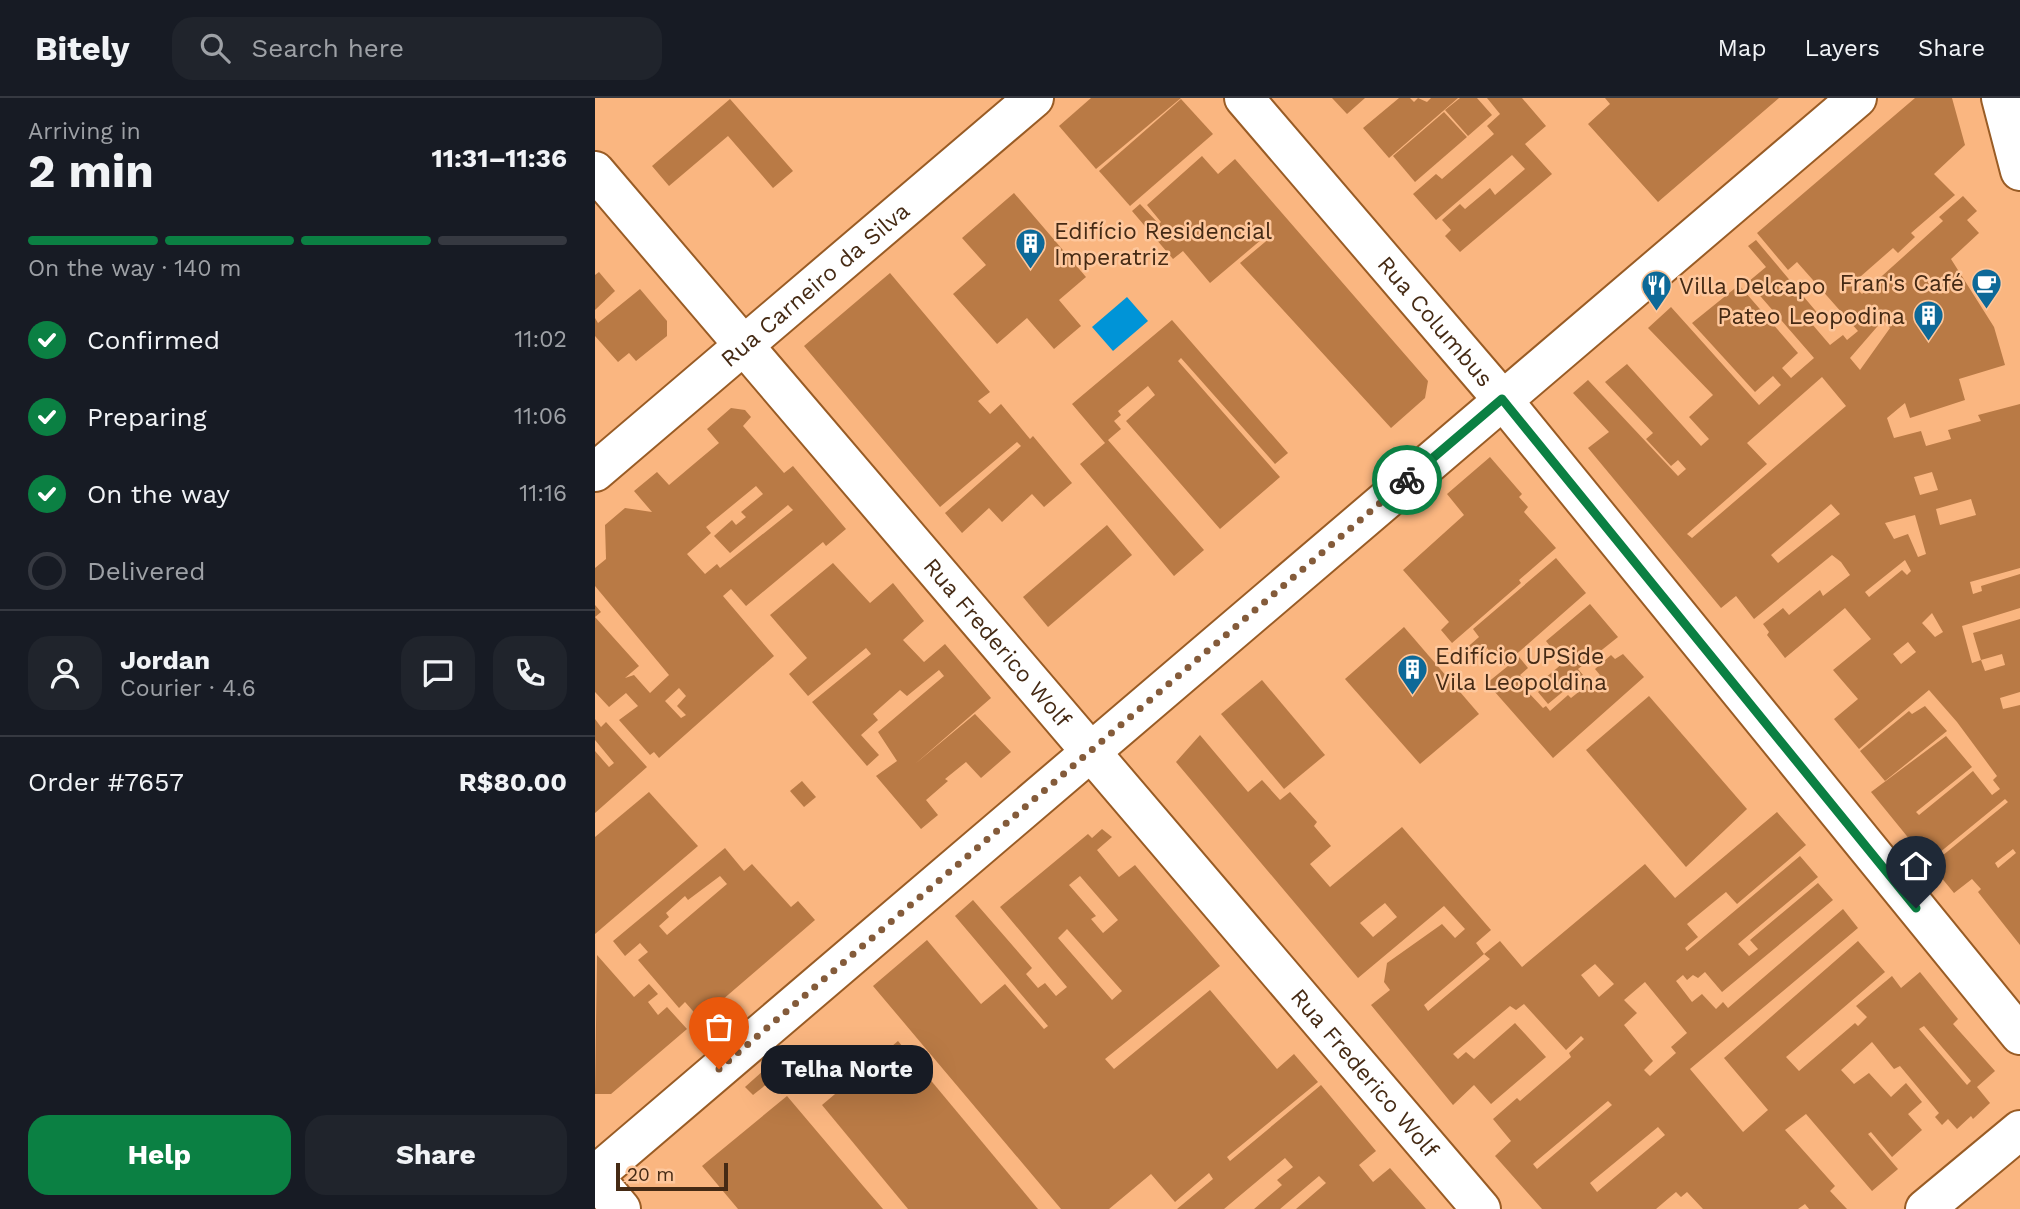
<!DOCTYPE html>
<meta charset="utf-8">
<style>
body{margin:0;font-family:"Work Sans",sans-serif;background:#20242c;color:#f1f3f6;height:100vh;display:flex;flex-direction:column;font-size:26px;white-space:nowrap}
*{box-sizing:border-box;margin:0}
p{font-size:23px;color:#9ea1a6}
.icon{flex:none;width:38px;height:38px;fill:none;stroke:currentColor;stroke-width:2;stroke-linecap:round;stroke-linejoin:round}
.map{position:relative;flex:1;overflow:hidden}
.panel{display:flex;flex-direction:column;background:#171b24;width:595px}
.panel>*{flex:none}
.scale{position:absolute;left:21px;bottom:18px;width:112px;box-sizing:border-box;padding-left:7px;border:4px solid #452a14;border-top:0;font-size:19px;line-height:24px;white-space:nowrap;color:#452a14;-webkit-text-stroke:5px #fec79c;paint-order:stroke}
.pin{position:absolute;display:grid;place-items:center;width:60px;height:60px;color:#fff;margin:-72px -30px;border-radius:50% 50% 50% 0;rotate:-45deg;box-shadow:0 0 7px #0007}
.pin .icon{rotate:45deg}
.courier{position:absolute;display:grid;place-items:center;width:70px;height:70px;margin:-35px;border:5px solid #0b8043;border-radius:50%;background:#fff;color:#222;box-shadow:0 2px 9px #0007}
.bubble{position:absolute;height:49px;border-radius:21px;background:#171b24;box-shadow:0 7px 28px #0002;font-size:23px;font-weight:700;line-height:49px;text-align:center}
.summary em{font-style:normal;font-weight:700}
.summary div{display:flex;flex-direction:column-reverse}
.summary{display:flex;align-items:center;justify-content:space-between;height:119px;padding:0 28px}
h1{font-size:46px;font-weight:700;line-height:52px}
.bar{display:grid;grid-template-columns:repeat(4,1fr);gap:10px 7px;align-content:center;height:84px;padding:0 28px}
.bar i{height:9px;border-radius:5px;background:#363941}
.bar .current{background:#0b8043}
.bar p{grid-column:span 4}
.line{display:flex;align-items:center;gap:18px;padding:0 28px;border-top:2px solid #363941}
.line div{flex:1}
.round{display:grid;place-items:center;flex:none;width:74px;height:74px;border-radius:21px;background:#20242c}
ol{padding:0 28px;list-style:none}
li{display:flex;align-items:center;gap:21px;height:77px}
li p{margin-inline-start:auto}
li .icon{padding:7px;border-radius:50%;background:#0b8043;color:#fff;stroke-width:4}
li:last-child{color:#9ea1a6}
li i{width:38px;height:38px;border:4px solid #363941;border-radius:50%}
.action{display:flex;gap:14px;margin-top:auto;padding:14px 28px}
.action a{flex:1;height:80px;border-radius:21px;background:#0b8043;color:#fff;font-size:28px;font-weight:700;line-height:80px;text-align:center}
.action a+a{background:#20242c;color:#f1f3f6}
header{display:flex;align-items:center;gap:42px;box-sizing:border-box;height:98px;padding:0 35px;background:#171b24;border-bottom:2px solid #363941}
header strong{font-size:33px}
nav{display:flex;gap:38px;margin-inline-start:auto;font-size:24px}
.search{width:490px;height:63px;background:#20242c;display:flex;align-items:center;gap:18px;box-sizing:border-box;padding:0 24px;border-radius:21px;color:#9ea1a6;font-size:26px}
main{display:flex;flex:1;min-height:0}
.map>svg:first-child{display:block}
</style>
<header>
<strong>Bitely</strong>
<div class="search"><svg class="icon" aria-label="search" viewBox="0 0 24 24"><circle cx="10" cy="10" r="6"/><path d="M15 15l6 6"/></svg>Search here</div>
<nav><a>Map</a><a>Layers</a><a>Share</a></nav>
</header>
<main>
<section class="panel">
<div class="summary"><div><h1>2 min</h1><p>Arriving in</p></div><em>11:31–11:36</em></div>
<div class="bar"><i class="current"></i><i class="current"></i><i class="current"></i><i></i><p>On the way · 140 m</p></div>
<ol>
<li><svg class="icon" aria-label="check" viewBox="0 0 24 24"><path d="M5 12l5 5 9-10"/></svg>Confirmed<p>11:02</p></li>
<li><svg class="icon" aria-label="check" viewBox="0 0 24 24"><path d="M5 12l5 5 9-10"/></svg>Preparing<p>11:06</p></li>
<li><svg class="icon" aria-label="check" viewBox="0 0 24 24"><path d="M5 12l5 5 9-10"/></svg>On the way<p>11:16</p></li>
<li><i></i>Delivered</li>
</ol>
<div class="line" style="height:126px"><a class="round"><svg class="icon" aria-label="person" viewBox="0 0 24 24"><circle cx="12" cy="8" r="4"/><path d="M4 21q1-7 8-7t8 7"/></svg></a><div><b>Jordan</b><p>Courier · 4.6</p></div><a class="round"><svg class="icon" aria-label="chat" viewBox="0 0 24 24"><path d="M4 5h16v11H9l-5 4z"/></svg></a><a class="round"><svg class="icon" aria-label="phone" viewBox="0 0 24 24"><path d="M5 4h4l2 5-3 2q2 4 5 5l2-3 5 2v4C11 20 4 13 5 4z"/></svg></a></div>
<div class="line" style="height:91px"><div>Order #7657</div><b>R$80.00</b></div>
<div class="action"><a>Help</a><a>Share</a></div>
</section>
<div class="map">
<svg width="1425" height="1111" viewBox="0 0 1425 1111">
<rect width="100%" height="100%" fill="#fab680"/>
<polygon fill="#0094d7" points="532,199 553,223 518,253 497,229"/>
<g fill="#b97a45" fill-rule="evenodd">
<polygon points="496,0 586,0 501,71 464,28"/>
<polygon points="737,0 770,0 752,16"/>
<polygon points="804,0 815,0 819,4 823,0 832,4 836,0 863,0 794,60 768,30"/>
<polygon points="865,0 882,0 897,17 873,38 850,12"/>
<polygon points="892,0 927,0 951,28 930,46 957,76 865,154 850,138 856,132 847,122 865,106 870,111 895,90 900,97 930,71 917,57 841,122 818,96 841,76 847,81 899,36 892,28 905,16"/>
<polygon points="1010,0 1184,0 1063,104 993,26 1015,6"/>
<path d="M1320,0H1357L1370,47L1339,76L1360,97L1316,135L1320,139L1303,155L1298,150L1257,186L1267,196L1348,123L1344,119L1368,98L1382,113L1372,122L1384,135L1356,161L1399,229L1410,267L1364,281L1370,302L1315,320L1310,305L1292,320L1299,340L1326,333L1331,348L1356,341L1353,332L1386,323L1383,317L1425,306V470L1375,484L1378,496L1387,493L1386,488L1425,476V510L1367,528L1377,565L1386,562L1378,535L1425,521V594L1405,600L1408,611L1425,607V847L1383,794L1386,791L1377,781L1359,795L1336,767L1413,704L1410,701L1333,764L1276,694L1351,638L1377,669L1321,714L1324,717L1378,673L1397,697L1405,691L1398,682L1402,678L1362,624L1334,592L1264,651L1239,621L1263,601L1238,572L1276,541L1250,510L1190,560L1172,537L1174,534L1168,526L1188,510L1194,517L1225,492L1228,498L1255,477L1246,464L1237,457L1159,521L1141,498L1126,510L993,350L1014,334L978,295L993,282L1083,378L1091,371L1083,362L1076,368L1051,341L1058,335L1010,284L1032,266L1106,348L1114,341L1094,319L1118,297L1053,230L1076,209L1164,307L1186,287L1178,278L1160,294L1097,225L1144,187L1203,255L1187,270L1196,280L1219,260L1153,184L1171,169L1153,148L1161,142L1225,218L1217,226L1235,247L1248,237L1252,242L1263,233L1202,164L1193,172L1162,135ZM1288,222L1295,230L1265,272L1255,260ZM1227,279L1251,308L1097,440L1092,436L1172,366L1152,345ZM1337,374L1343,392L1325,397L1319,379ZM1376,401L1381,417L1345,427L1341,411ZM1236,406L1245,416L1183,465L1176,457ZM1320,417L1331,456L1323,459L1313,436L1299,441L1290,425ZM1310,462L1316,473L1312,477L1307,472L1274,499L1270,494ZM1337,515L1348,534L1340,539L1327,525ZM1313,544L1321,554L1306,566L1298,556ZM1407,556L1410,567L1390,573L1386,562ZM1418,751L1421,755L1403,770L1400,765Z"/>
<polygon points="135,1 198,73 178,90 133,38 74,88 57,68"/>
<polygon points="586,1 618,36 535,108 504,73"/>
<polygon points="849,14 872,39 820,84 798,58"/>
<polygon points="607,58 623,76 640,61 833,283 830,300 796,330 645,165 676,139 673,136 615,185 588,153 578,161 537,113 545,106 564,126 566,124 552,107"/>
<polygon points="419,95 491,179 464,202 486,228 459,251 432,220 402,246 358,196 391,167 367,140"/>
<polygon points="4,174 20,193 0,212 0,177"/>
<polygon points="295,175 395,294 383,303 395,316 406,306 435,341 438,338 477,385 449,409 437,396 407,424 394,410 367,435 350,415 426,348 422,344 345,409 209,248"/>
<polygon points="45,191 72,223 72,238 41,263 34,255 23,264 0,238 0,220 3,225"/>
<polygon points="577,222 693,355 680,366 586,260 583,263 685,379 625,431 531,323 560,297 553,288 523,313 526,317 519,323 526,331 513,342 609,452 579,478 485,366 510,345 477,306"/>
<path d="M136,310L150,312L156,319L148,328L189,375L198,368L251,431L231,448L228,444L151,508L136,491L128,498L179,558L64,660L59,654L55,657L24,622L43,608L31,595L14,609L0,594V507L6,514L0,519L44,568L30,580L39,577L55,595L74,577L0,488V470L11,461L10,427L30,410L57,414L39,393L62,374L74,387L106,360L124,345L112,331ZM161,388L168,396L146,414L151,419L141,427L137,422L119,438L135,455L193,407L198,412L125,470L122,466L110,476L92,456L116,435L111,429ZM84,590L91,598L82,608L91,617L86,620L70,603Z"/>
<polygon points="895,359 927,396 924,399 933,409 929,414 961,450 924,482 926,485 857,545 846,532 854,524 808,472 869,417 852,396"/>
<polygon points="512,427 537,457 453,529 428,499"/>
<polygon points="961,460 991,495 908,568 892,550 878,564 868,553 884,539 878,531"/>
<polygon points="238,465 275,505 298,485 329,523 308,542 329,564 350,546 396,600 320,666 380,616 416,654 386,680 371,664 350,681 353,683 331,702 343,717 326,731 281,678 302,663 283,634 349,578 344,572 312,598 305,592 278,616 283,622 266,637 284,657 272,668 217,604 276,556 271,550 213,598 194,576 212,560 175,517"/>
<polygon points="995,506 1023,539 983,571 988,577 953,606 943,594 953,586 949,581 968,565 951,543"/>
<polygon points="809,529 884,616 825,666 750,581"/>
<polygon points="1028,556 1049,579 958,660 892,585 924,559 933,570 925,577 937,590 932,593 948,610 951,608 955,613 973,597 976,600 1005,577 1000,571 1016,557 1020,561"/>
<polygon points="667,582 730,657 689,691 626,616"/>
<polygon points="1054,598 1152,711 1091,769 991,652"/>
<polygon points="1330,608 1352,633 1290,683 1265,653 1314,613 1317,616"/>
<polygon points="0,621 6,629 11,624 52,669 0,715 0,653 14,669 19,665 0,642"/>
<path d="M605,637L653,694L667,682L685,702L695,694L722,724L719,728L736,748L715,766L735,789L807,729L896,832L881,845L889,856L829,907L833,913L895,861L889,856L905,843L927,869L1050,766L1080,800L1182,714L1211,747L1142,806L1131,794L1092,826L1103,839L1090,850L1092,853L1205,758L1223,779L1143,846L1154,858L1163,851L1155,842L1223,785L1238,802L1127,894L1110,874L1103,880L1098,877L1092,882L1088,877L1081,883L1097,904L1107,896L1121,911L1128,904L1133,910L1248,811L1263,830L1095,971L1148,1034L1173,1012L1129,960L1263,843L1290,874L1191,959L1204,973L1260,925L1263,928L1272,919L1261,908L1297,878L1306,890L1325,874L1363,921L1358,926L1400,973L1382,989L1395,1005L1378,1021L1376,1018L1362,1031L1353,1021L1347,1027L1340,1019L1344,1015L1305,968L1299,971L1277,944L1246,972L1259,986L1274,975L1296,999L1311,985L1327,1004L1313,1016L1327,1032L1297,1059L1276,1034L1273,1036L1303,1071L1277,1093L1211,1016L1190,1032L1240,1088L1235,1093L1252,1111H1214L1210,1106L1203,1111H1108L1092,1094L1086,1099L1081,1094L1061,1111H947L900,1058L916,1043L898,1021L922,1000L925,1003L976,959L974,955L989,941L986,938L971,952L929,906L921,912L915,908L858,956L863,961L871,954L879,961L920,925L951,959L896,1006L879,987L858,1007L776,907L795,892L789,884L792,865L847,826L860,840L870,831L849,808L763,880L581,664ZM790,805L802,819L778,839L765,825ZM1000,866L1019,886L1004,899L986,877ZM1050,884L1092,935L1076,949L1081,955L1055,978L1049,972L1058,963L1029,927L1042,915L1029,902ZM1329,928L1376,983L1372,987L1324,931ZM1013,1003L1017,1007L942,1071L938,1066ZM1063,1029L1070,1037L1002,1094L995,1085Z"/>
<polygon points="207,683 221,699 209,709 195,693"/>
<polygon points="54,694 103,748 0,836 0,739"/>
<path d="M507,731L517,739L502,752L524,779L540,767L625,868L510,961L519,971L615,892L682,971L699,956L723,984L632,1059L635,1063L726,987L781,1053L764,1067L778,1084L795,1070L831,1111H701L731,1085L724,1078L685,1111H659L687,1087L682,1082L698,1069L690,1060L629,1111H582L618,1081L614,1075L580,1104L556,1076L514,1111H466L278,888L332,842L386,906L410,886L449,931L453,928L360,818L378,802L437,870L431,876L443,890L450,885L461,898L472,889L405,809L493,736L497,740ZM485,778L523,822L508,835L496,821L501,818L474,787ZM472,831L527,893L517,902L463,840Z"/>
<path d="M130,750L149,773L157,766L196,809L203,803L220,822L105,921L90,904L84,910L43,862L53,854L45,845L30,858L18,843ZM125,778L132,786L72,837L64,828L74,819L71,815L90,798L93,802Z"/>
<polygon points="2,857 39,899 54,886 63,896 53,904 63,917 72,909 92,931 16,996 0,996"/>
<polygon points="303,943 443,1111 313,1111 227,1007"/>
<polygon points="207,954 217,967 204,977 194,965"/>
<polygon points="169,972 178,981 158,997 150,989"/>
<polygon points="192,998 269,1089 288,1111 143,1111 107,1068"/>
</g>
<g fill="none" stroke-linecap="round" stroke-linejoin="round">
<defs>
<g id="minor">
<path id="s1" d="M649,0L907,301L1425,937"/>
<polyline points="1406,0 1425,73"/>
<path id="s2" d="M0,73L886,1111"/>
<path id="s3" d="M0,374L439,0"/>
<polyline points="0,1077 1262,0"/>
<polyline points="1330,1111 1425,1032"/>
</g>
<polyline id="secondary" points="0,1080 26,1111"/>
</defs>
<use href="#minor" stroke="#995c25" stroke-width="42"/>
<use href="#secondary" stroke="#995c25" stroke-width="42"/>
<use href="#minor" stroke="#fff" stroke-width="38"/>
<use href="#secondary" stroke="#fff" stroke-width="38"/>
</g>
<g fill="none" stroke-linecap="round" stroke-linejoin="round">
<polyline stroke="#845b3a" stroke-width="7" stroke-dasharray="0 12.6" points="124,971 812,382"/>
<polyline stroke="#0b8043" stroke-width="9" points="812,382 907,301 1321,810"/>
</g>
<defs>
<symbol id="building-pin" viewBox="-11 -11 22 30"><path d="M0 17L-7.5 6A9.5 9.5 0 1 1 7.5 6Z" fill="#0d6998" stroke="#fec79c"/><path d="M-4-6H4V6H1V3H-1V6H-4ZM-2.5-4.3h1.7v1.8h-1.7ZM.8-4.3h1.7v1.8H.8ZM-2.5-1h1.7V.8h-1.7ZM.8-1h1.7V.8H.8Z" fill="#fff"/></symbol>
<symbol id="cafe-pin" viewBox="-11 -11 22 30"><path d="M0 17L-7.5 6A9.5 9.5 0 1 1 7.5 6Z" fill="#0d6998" stroke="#fec79c"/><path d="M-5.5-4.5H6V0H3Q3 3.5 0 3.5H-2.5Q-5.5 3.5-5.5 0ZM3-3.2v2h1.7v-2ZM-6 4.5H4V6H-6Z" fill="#fff"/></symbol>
<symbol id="restaurant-pin" viewBox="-11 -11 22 30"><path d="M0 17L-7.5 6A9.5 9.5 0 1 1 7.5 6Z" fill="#0d6998" stroke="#fec79c"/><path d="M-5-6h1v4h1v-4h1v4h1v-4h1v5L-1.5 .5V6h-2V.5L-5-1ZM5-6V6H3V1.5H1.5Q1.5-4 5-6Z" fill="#fff"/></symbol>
</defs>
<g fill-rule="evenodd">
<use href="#building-pin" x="418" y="128" width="35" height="47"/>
<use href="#cafe-pin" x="1374" y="168" width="35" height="47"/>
<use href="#restaurant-pin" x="1044" y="170" width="35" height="47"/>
<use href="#building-pin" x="1316" y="200" width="35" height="47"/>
<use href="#building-pin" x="800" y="554" width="35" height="47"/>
</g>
<g text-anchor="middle" stroke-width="5" stroke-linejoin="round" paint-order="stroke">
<g font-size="23" fill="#452a14" stroke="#fec79c" text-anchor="start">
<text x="459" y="141">Edifício Residencial<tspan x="459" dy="26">Imperatriz</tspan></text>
<text x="1369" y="193" text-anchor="end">Fran's Café</text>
<text x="1084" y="196">Villa Delcapo</text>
<text x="1310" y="226" text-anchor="end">Pateo Leopodina</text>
<text x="840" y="566">Edifício UPSide<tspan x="840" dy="26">Vila Leopoldina</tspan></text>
</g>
<g font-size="23" fill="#452a14" stroke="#fec79c">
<text dy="8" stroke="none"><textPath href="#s3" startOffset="289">Rua Carneiro da Silva</textPath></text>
<text dy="8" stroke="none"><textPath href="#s1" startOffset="294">Rua Columbus</textPath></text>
<text dy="8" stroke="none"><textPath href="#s2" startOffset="620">Rua Frederico Wolf</textPath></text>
<text dy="8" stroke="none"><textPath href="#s2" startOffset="1186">Rua Frederico Wolf</textPath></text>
</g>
</g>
</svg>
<div class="scale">20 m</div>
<div class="pin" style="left:124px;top:971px;background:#ea580c"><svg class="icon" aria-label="bag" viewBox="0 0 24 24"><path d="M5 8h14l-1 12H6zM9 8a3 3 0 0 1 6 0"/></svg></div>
<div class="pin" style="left:1321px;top:810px;background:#1f2937"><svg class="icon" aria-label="home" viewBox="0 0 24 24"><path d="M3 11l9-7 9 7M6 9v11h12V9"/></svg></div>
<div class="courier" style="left:812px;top:382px"><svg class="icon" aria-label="bike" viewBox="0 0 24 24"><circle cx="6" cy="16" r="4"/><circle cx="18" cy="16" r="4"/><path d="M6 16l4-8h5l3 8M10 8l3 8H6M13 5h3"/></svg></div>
<div class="bubble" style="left:166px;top:947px;width:172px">Telha Norte</div>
</div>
</main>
